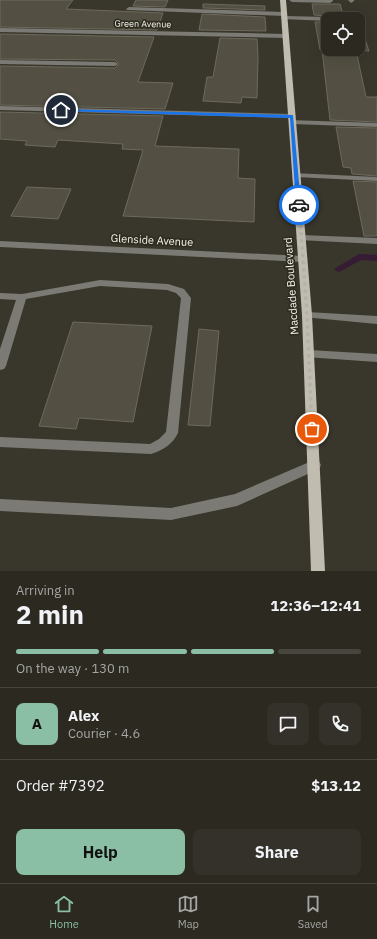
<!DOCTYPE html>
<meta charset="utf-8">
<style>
body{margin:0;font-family:"IBM Plex Sans",sans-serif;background:#333129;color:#f1f3f6;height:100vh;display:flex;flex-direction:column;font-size:15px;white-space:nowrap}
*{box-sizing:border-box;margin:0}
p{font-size:13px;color:#a6a6a5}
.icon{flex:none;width:22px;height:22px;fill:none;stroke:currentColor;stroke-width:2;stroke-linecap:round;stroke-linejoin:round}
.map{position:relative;height:571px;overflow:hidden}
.side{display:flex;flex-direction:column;background:#2b2920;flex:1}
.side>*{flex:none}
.tools{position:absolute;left:321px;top:12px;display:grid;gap:8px}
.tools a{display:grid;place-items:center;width:44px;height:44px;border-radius:8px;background:#2b2920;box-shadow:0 4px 16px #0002,0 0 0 1px #47453e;font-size:20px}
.pin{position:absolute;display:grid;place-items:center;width:34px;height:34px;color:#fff;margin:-17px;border:2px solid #fff;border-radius:50%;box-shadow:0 1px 4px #0007}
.courier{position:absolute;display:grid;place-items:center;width:40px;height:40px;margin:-20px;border:3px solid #1a73e8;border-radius:50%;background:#fff;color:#222;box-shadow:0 1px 5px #0007}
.headline em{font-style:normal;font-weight:700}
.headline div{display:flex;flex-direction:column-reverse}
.headline{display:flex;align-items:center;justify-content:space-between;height:68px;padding:0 16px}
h1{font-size:26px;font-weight:700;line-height:30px}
.bar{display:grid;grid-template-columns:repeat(4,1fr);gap:6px 4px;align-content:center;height:48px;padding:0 16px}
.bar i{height:5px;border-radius:3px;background:#47453e}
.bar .current{background:#8abfa5}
.bar p{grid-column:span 4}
.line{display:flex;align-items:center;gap:10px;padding:0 16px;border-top:1px solid #47453e}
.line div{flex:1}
.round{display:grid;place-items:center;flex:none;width:42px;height:42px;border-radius:8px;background:#333129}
.action{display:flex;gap:8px;margin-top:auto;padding:8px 16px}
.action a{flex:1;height:46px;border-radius:8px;background:#8abfa5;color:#111;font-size:16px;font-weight:700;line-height:46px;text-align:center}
.action a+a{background:#333129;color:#f1f3f6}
.tab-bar{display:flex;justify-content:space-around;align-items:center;height:56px;border-top:1px solid #47453e;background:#2b2920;font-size:11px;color:#a6a6a5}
.tab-bar a{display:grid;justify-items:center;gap:2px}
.tab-bar .current{color:#8abfa5}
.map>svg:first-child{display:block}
</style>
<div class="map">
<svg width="377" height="571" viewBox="0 0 377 571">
<rect width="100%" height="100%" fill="#39372b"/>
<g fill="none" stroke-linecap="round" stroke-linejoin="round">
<polygon fill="#351b34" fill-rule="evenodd" points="359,254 377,255 377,261 361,260 341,271 338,272 334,269"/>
</g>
<g fill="#535043" stroke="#6d6a5d">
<polygon points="0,0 73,0 66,9 163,13 157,30 0,27"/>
<polygon points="136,0 168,0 165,7 133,6"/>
<polygon points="203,4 265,6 265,10 203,8"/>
<polygon points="312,4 340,4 344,18 358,18 369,51 356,50 366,97 377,97 377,122 330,120 322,50 320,50 315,22 328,22 328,49 358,49 358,19 332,19 328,16 314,15"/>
<polygon points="202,14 265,17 266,31 199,30"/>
<polygon points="0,34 154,37 138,82 173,83 165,109 0,105 0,66 115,68 119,64 115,60 0,59"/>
<polygon points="220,38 257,39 258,57 257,98 242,97 241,103 203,101 207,77 213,77"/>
<polygon points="0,112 163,116 155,146 239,149 238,178 255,179 254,222 123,216 143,150 122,149 123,144 58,140 55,147 25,145 27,141 0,139"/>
<polygon points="336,127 377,128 377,176 352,174 351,168 343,167"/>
<polygon points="353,181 377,182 377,236 364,236"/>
<polygon points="27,187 71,189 58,219 11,216"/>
<polygon points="73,322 152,326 133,422 79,418 76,429 39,426"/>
<polygon points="199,329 219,331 210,426 188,425"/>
</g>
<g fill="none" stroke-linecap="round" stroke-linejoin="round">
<g fill="#7b7a74" fill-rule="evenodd">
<polygon points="289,0 333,0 333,1 330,3 292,2"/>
<polygon points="348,0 354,0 354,1 351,3"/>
<polygon points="129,7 284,12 287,14 284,16 127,10 126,9"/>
<polygon points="284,16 328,17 331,19 328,19 328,21 282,19 281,18"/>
<polygon points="0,28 286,34 289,36 286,38 0,32"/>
<polygon points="0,60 115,62 118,64 115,66 0,64"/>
<polygon points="0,106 292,114 296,116 292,118 0,110"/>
<polygon points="289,120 377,123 377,127 292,124 289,124"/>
<polygon points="293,173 377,177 377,181 296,177 293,177"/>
<polygon points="301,235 377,238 377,244 298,240 296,238"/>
<polygon points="0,241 303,256 308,259 303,262 0,247"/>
<path d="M100,280L168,284L184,289L191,298L178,433C172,445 163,450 151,454L0,447V437L150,444L159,439L166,432L181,298L176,293L167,290L100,286L26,299L6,366L4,369L0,370V349L16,300L0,299V293L22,294Z"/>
<polygon points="307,312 377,316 377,324 303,317 302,315 303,313"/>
<polygon points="309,350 377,354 377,362 305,357 303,354 305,351"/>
<polygon points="314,460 319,461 321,465 319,469 237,506 171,520 0,511 0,499 171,508 235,494"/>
</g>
<polygon fill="#c0bdb0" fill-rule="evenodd" points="280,0 286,0 312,315 325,571 311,571 302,315"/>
</g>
<polygon fill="#1a73e8" points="60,109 293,115 301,205 299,207 296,205 290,118 61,111"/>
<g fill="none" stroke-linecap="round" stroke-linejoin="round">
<polyline stroke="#b4b2a8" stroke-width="4" stroke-dasharray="0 7.2" points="299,205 307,315 312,429"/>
</g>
<g text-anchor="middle" stroke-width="3.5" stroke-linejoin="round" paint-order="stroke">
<g font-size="9" fill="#f6f4ec" stroke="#2f2d21">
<text transform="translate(143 24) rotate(1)" y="3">Green Avenue</text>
</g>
<g font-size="11" fill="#f6f4ec" stroke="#2f2d21">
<text transform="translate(152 240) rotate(3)" y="4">Glenside Avenue</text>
<text transform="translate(291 286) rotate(-94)" y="4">Macdade Boulevard</text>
</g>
</g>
</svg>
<div class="tools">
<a><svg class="icon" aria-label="locate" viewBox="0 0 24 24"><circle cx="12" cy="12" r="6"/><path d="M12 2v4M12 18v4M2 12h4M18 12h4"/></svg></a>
</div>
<div class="pin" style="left:312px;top:429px;background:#ea580c"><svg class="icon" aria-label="bag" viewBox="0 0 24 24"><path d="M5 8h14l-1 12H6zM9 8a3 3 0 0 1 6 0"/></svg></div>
<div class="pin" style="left:61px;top:110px;background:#1f2937"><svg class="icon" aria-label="home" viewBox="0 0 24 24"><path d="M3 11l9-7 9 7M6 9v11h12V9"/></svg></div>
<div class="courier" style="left:299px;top:205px"><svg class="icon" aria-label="car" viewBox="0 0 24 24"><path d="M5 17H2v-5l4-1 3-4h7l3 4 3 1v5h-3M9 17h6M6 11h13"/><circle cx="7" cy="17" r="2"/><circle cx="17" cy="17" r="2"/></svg></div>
</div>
<section class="side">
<div class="headline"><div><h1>2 min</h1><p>Arriving in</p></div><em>12:36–12:41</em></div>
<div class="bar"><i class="current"></i><i class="current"></i><i class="current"></i><i></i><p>On the way · 130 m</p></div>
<div class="line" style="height:72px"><b class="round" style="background:#8abfa5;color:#111">A</b><div><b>Alex</b><p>Courier · 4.6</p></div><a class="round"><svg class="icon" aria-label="chat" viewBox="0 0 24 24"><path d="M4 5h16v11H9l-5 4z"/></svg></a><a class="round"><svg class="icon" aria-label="phone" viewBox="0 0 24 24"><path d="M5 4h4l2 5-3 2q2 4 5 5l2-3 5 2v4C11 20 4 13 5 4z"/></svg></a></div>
<div class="line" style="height:52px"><div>Order #7392</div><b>$13.12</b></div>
<div class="action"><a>Help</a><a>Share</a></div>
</section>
<nav class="tab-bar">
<a class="current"><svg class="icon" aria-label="home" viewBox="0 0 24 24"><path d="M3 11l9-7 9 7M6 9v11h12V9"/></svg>Home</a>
<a><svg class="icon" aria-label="map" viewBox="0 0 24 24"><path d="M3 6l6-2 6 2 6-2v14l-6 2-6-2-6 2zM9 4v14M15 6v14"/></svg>Map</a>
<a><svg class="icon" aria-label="saved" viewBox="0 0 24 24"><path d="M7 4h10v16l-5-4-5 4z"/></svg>Saved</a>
</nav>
